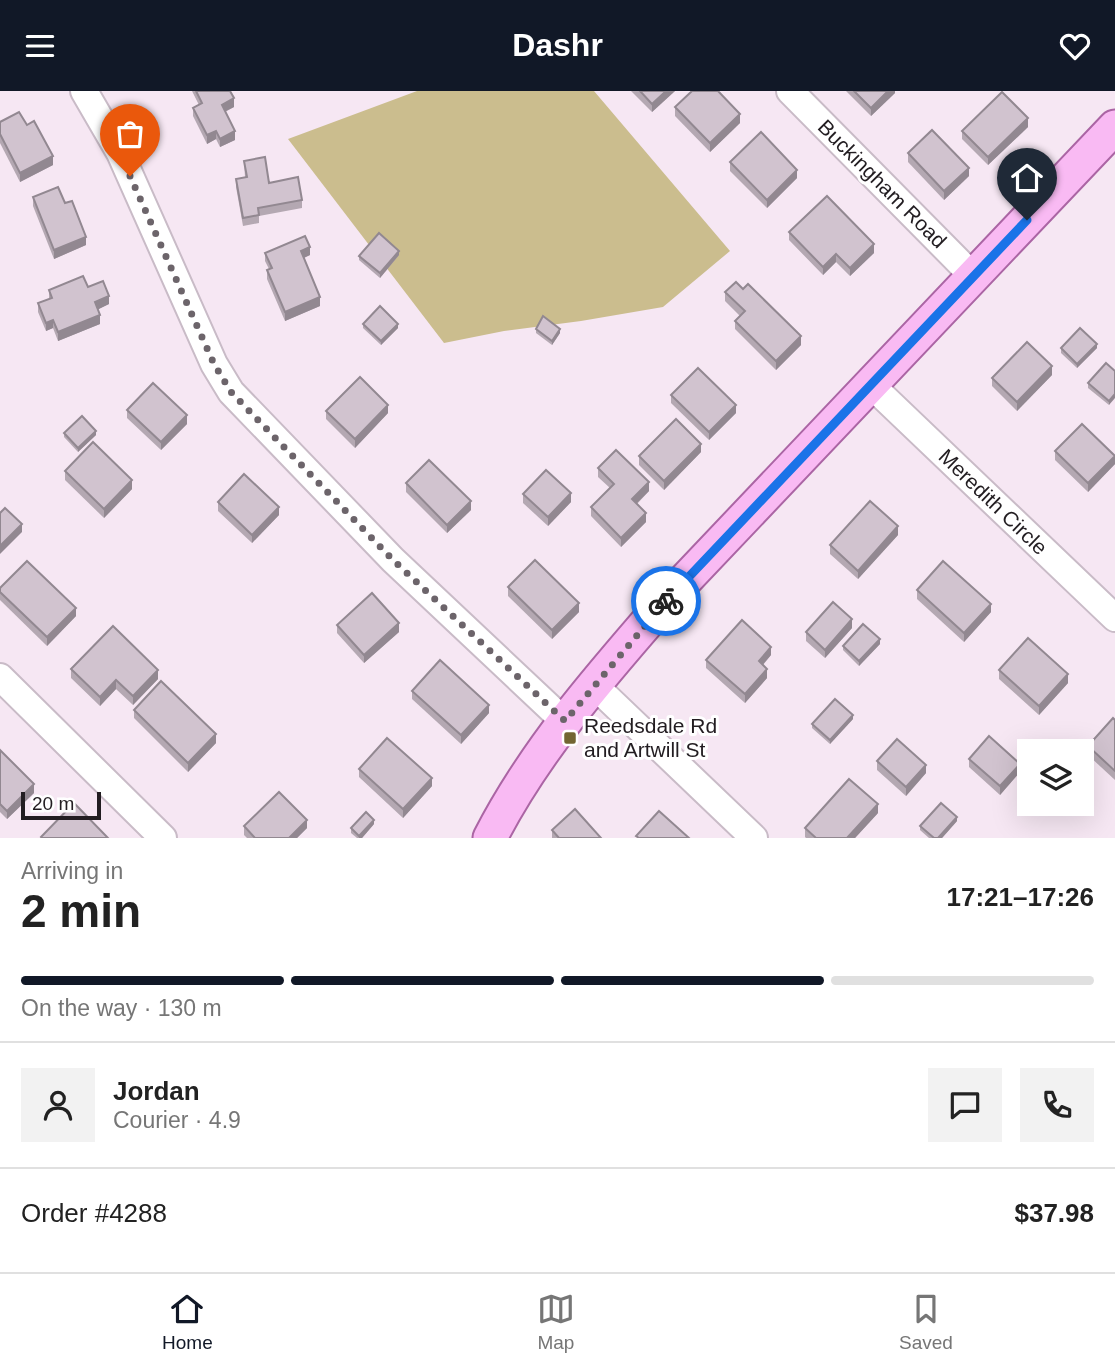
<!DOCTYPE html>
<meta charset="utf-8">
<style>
body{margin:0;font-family:Helvetica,sans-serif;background:#f2f2f2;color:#222;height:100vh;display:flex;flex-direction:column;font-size:26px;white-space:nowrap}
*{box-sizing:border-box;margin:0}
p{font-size:23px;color:#767676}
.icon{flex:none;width:38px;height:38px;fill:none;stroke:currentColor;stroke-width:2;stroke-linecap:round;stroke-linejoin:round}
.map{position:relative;height:747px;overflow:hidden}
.drawer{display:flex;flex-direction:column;background:#fff;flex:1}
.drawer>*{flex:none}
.fabs{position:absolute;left:1017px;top:648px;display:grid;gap:14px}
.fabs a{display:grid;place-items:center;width:77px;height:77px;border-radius:0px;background:#fff;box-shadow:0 7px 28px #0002;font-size:35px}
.scale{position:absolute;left:21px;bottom:18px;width:80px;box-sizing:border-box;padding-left:7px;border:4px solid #221d21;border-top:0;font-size:19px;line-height:24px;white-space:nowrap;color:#221d21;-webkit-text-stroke:5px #fff;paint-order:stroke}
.pin{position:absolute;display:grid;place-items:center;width:60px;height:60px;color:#fff;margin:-72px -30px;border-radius:50% 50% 50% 0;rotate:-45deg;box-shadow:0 0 7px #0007}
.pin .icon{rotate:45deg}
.courier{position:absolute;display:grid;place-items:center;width:70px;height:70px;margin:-35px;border:5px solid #1a73e8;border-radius:50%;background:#fff;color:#222;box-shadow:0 2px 9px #0007}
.summary em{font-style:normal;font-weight:800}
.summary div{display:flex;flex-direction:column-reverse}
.summary{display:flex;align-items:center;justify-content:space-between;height:119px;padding:0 21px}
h1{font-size:46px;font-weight:800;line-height:52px}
.bar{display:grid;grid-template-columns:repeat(4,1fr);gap:10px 7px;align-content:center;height:84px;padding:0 21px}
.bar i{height:9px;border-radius:5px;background:#e0e0e0}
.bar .current{background:#111827}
.bar p{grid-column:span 4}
.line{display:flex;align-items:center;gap:18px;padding:0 21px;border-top:2px solid #e0e0e0}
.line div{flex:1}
.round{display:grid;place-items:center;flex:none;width:74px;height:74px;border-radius:0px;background:#f2f2f2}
header{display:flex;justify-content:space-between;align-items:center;height:91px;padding:0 21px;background:#111827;color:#fff;font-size:32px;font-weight:800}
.tabs{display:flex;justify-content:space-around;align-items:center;height:98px;border-top:2px solid #e0e0e0;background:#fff;font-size:19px;color:#767676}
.tabs a{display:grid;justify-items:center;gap:4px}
.tabs .current{color:#111827}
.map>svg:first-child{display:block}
</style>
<header><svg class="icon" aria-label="menu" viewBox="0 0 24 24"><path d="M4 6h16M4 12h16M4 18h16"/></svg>Dashr<svg class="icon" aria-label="heart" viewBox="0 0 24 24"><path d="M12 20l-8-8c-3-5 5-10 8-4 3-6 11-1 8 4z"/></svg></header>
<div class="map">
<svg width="1115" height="747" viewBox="0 0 1115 747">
<rect width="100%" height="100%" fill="#f6e7f3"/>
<polygon fill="#cbbd8e" points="417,0 594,0 730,160 663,216 581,230 504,240 444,252 288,48"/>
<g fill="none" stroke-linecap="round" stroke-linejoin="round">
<defs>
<g id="minor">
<polyline points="84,0 120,62 214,273 231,301 393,469 564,630"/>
<polyline points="790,0 973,185"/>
<polyline points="871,294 1115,527"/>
<polyline points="0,586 163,747"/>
<polyline points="594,594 754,747"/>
</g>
<path id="major" d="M490,747C536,657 604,581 670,505L1115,36"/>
</defs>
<use href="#minor" stroke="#c9bbc7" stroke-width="30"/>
<use href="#major" stroke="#ab65a4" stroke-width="37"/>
<use href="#minor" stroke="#fff" stroke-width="26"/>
<use href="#major" stroke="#f9baf3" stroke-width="33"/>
</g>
<g fill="#b4a8b2">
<polygon points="192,0 230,0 234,16 225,21 235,49 220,56 216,48 207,53 193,25 193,17 199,14"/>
<polygon points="631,0 675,0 652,21"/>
<polygon points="846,0 895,0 895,2 871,25"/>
<polygon points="675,16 740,32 710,61 675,25"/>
<polygon points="0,31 27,34 53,74 20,91 0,52"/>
<polygon points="1028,36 988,74 962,48 962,40"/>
<polygon points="908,62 969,85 944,109 908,71"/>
<polygon points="244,70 269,92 302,109 302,117 259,125 259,132 243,135 236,96 236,88 245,86"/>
<polygon points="730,71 797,87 767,117 730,80"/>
<polygon points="33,106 65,112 86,154 54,168 33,115"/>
<polygon points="789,141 874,162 850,185 836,171 823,184 789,149"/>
<polygon points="265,162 310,164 304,167 320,215 285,230 267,188 267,179 269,178 265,170"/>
<polygon points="399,164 380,187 359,169 359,165"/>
<polygon points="88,196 109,213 98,218 100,233 58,250 53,237 46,240 38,221 38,212 49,208 49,199"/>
<polygon points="743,198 801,254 776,279 735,238 735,230 740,225 725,210 725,201"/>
<polygon points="363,233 398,237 381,254 363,237"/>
<polygon points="536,238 560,242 552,254 536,242"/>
<polygon points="1061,257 1097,257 1077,277 1061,262"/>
<polygon points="1115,280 1109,314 1088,297 1088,292"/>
<polygon points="1052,284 1017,320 992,295 992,287"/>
<polygon points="671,304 736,322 709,349 671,312"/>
<polygon points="127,319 187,333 161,359 127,327"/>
<polygon points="326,320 388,322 355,357 326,328"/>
<polygon points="64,342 96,344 78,361 64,346"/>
<polygon points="1055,360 1115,373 1088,401 1055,369"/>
<polygon points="701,361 664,399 639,374 639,365"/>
<polygon points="598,377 649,400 637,413 646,431 621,456 591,425 591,416 610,397 598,386"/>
<polygon points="65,380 132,398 104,427 65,389"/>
<polygon points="406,392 471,419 447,442 406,401"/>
<polygon points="523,403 571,411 548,435 523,412"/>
<polygon points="218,411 279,424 252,452 218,420"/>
<polygon points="898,444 858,488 830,463 830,454"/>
<polygon points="508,496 579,521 552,548 508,505"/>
<polygon points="0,497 76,525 47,555 0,509"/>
<polygon points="917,499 991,521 964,551 917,508"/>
<polygon points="337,534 399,541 364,572 337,542"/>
<polygon points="852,537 825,567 806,550 806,541"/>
<polygon points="880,553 859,575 843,559 843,555"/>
<polygon points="771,564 763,574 767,587 745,612 706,577 706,569"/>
<polygon points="71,578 158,588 133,614 116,598 100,615 71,587"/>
<polygon points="999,579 1068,592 1039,624 999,588"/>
<polygon points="412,600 489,622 461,653 412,608"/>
<polygon points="134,619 216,652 188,681 134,627"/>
<polygon points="853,628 830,653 812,637 812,633"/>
<polygon points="1115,629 1115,689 1088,664 1088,655"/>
<polygon points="0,659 34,702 7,728 0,721"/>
<polygon points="969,668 1020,681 1000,704 969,676"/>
<polygon points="877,670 926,682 906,705 877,679"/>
<polygon points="359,678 432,695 403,727 359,686"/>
<polygon points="878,722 855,747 806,747 805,746 805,737"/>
<polygon points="957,730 942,747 929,747 920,739 920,735"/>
<polygon points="374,733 362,747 357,747 351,742 351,737"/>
<polygon points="244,735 307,737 297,747 247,747 244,744"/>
<polygon points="552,739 601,747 552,747"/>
</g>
<g fill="#928891">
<polygon points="666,0 675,0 652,21 652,13"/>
<polygon points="888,0 895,0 895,2 871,25 871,17"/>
<polygon points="234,7 234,16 222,22 222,14"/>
<polygon points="740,23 740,32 710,61 710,52"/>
<polygon points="1028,27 1028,36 988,74 988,66"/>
<polygon points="216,40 216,48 207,53 207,44"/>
<polygon points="235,40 235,49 220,56 220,48"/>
<polygon points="53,65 53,74 20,91 20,82"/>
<polygon points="969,77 969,85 944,109 944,100"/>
<polygon points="797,79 797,87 767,117 767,109"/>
<polygon points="86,146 86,154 54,168 54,159"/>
<polygon points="874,153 874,162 850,185 850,177"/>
<polygon points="310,156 310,164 301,168 301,160"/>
<polygon points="399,160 399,164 380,187 380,182"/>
<polygon points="836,163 836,171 823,184 823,176"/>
<polygon points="109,205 109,213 95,220 95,211"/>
<polygon points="320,206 320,215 285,230 285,221"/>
<polygon points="100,224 100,233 58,250 58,241"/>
<polygon points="53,229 53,237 46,240 46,232"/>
<polygon points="398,233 398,237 381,254 381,250"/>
<polygon points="560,238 560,242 552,254 552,250"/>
<polygon points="801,245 801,254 776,279 776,270"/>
<polygon points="1097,253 1097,257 1077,277 1077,273"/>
<polygon points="1052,275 1052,284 1017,320 1017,311"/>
<polygon points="1115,303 1115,307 1109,314 1109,310"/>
<polygon points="388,314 388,322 355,357 355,348"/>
<polygon points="736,314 736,322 709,349 709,341"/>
<polygon points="187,324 187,333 161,359 161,351"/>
<polygon points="96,340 96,344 78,361 78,357"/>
<polygon points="701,353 701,361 664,399 664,390"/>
<polygon points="1115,365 1115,373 1088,401 1088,392"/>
<polygon points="132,389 132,398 104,427 104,418"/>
<polygon points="649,391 649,400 632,417 632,408"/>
<polygon points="571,402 571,411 548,435 548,426"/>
<polygon points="471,410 471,419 447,442 447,434"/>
<polygon points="279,416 279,424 252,452 252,444"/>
<polygon points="646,422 646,431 621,456 621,447"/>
<polygon points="22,433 22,441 0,463 0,455"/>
<polygon points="898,435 898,444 858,488 858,480"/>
<polygon points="579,512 579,521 552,548 552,539"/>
<polygon points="991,513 991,521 964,551 964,542"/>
<polygon points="76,517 76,525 47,555 47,546"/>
<polygon points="852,528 852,537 825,567 825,559"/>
<polygon points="399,532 399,541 364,572 364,564"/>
<polygon points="880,548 880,553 859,575 859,570"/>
<polygon points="771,556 771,564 759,578 759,570"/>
<polygon points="767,578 767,587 745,612 745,603"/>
<polygon points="158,579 158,588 133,614 133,605"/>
<polygon points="1068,583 1068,592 1039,624 1039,615"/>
<polygon points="116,589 116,598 100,615 100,606"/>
<polygon points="489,614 489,622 461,653 461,644"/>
<polygon points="853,624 853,628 830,653 830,649"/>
<polygon points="216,643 216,652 188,681 188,672"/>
<polygon points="1020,673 1020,681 1000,704 1000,695"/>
<polygon points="926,674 926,682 906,705 906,696"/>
<polygon points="432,687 432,695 403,727 403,718"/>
<polygon points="34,693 34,702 7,728 7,720"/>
<polygon points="878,713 878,722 855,747 847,747"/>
<polygon points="957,726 957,730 942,747 938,747"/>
<polygon points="307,729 307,737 297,747 289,747"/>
<polygon points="374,729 374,733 362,747 359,747 359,745"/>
</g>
<g fill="#d1c3cf" stroke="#928891" stroke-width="2">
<polygon points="196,0 230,0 234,7 222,14 235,40 220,48 216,40 207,44 193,17 202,12"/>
<polygon points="640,0 666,0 652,13"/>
<polygon points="692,0 718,0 740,23 710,52 675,16"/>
<polygon points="854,0 888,0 871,17"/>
<polygon points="1002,1 1028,27 988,66 962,40"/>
<polygon points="19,21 27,34 34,30 53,65 20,82 0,43 0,31"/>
<polygon points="932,39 969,77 944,100 908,62"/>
<polygon points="761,41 797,79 767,109 730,71"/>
<polygon points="265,66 269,92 298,86 302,109 258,117 259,124 243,127 236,88 247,86 244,70"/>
<polygon points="58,96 65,112 72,110 86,146 54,159 33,106"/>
<polygon points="827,105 874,153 850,177 836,163 823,176 789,141"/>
<polygon points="379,142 399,160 380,182 359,165"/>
<polygon points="305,145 310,156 301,160 320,206 285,221 267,179 272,177 265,162"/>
<polygon points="83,185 88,196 103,190 109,205 95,211 100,224 58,241 53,229 46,232 38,212 52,207 49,199"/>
<polygon points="736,191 743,198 748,193 801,245 776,270 735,230 745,220 725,201"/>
<polygon points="380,215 398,233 381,250 363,233"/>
<polygon points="543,225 560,238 552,250 536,238"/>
<polygon points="1080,237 1097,253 1077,273 1061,257"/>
<polygon points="1027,251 1052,275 1017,311 992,287"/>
<polygon points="1106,272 1115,280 1115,303 1109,310 1088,292"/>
<polygon points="698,277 736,314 709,341 671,304"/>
<polygon points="360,286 388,314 355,348 326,320"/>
<polygon points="153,292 187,324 161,351 127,319"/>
<polygon points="82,325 96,340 78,357 64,342"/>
<polygon points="676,328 701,353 664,390 639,365"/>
<polygon points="1082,333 1115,365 1088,392 1055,360"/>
<polygon points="93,351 132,389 104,418 65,380"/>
<polygon points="616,359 649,391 632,408 646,422 621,447 591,416 614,393 598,377"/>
<polygon points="429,369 471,410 447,434 406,392"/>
<polygon points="546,379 571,402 548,426 523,403"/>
<polygon points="244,383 279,416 252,444 218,411"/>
<polygon points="870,410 898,435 858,480 830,454"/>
<polygon points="5,417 22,433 0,455 0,422"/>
<polygon points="535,469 579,512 552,539 508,496"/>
<polygon points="27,470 76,517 47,546 0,501 0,497"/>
<polygon points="943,470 991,513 964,542 917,499"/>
<polygon points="372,502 399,532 364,564 337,534"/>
<polygon points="833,511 852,528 825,559 806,541"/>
<polygon points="742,529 771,556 759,570 767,578 745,603 706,569"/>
<polygon points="863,533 880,548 859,570 843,555"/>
<polygon points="113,535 158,579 133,605 116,589 100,606 71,578"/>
<polygon points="1028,547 1068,583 1039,615 999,579"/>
<polygon points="440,569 489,614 461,644 412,600"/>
<polygon points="161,590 216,643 188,672 134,619"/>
<polygon points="835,608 853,624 830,649 812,633"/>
<polygon points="1113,627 1115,629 1115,680 1088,655"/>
<polygon points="989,645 1020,673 1000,695 969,668"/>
<polygon points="387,647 432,687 403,718 359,678"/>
<polygon points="897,648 926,674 906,696 877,670"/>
<polygon points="0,659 34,693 7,720 0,713"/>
<polygon points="849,688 878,713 847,747 816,747 805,737"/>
<polygon points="279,701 307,729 289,747 255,747 244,735"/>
<polygon points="74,712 108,747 42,747 41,746"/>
<polygon points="941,712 957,726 938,747 934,747 920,735"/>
<polygon points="575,718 601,747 559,747 552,739"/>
<polygon points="659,720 689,747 639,747 636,745"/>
<polygon points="366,721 374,729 359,745 351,737"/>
</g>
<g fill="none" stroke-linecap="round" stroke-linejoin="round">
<polyline stroke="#6c646a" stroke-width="7" stroke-dasharray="0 12.6" points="130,85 214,273 231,301 393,469 565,630 666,510"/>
<polyline stroke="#1a73e8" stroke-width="9" points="666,510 1027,129"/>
</g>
<rect fill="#726532" stroke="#fff" stroke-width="2.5" x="563" y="640" width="14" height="14" rx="3.5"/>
<g text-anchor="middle" stroke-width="6" stroke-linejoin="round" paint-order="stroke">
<g font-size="21" fill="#221d21" stroke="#fff">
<text transform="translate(882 93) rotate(45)" y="7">Buckingham Road</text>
<text transform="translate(993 411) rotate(44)" y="7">Meredith Circle</text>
</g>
<g font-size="21" fill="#221d21" stroke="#fff" text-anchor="start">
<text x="584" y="642">Reedsdale Rd<tspan x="584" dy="24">and Artwill St</tspan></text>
</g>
</g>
</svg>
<div class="fabs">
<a><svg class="icon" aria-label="layers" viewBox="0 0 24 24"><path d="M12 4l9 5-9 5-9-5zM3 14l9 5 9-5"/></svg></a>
</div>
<div class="scale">20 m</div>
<div class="pin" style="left:130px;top:85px;background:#ea580c"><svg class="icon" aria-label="bag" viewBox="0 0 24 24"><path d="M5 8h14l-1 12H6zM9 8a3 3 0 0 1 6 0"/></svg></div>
<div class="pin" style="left:1027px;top:129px;background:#1f2937"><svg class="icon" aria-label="home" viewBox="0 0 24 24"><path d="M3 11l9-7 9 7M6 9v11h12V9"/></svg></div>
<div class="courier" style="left:666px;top:510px"><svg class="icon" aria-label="bike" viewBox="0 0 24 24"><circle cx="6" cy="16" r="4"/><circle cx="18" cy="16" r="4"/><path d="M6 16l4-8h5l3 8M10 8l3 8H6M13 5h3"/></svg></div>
</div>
<section class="drawer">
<div class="summary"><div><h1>2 min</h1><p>Arriving in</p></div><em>17:21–17:26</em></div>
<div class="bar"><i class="current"></i><i class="current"></i><i class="current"></i><i></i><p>On the way · 130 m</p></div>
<div class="line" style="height:126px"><a class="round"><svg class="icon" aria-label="person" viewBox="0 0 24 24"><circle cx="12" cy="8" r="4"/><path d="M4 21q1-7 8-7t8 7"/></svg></a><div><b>Jordan</b><p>Courier · 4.9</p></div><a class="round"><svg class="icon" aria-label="chat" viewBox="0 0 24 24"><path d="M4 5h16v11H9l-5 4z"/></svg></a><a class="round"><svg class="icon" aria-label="phone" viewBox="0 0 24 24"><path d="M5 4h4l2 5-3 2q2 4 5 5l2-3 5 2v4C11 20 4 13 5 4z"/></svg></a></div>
<div class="line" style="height:91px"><div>Order #4288</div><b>$37.98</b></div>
</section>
<nav class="tabs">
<a class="current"><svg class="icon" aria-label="home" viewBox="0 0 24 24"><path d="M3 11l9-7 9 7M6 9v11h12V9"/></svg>Home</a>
<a><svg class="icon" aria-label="map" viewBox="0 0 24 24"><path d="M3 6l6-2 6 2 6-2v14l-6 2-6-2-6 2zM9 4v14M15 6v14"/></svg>Map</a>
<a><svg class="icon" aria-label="saved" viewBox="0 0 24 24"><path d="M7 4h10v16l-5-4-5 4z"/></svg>Saved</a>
</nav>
